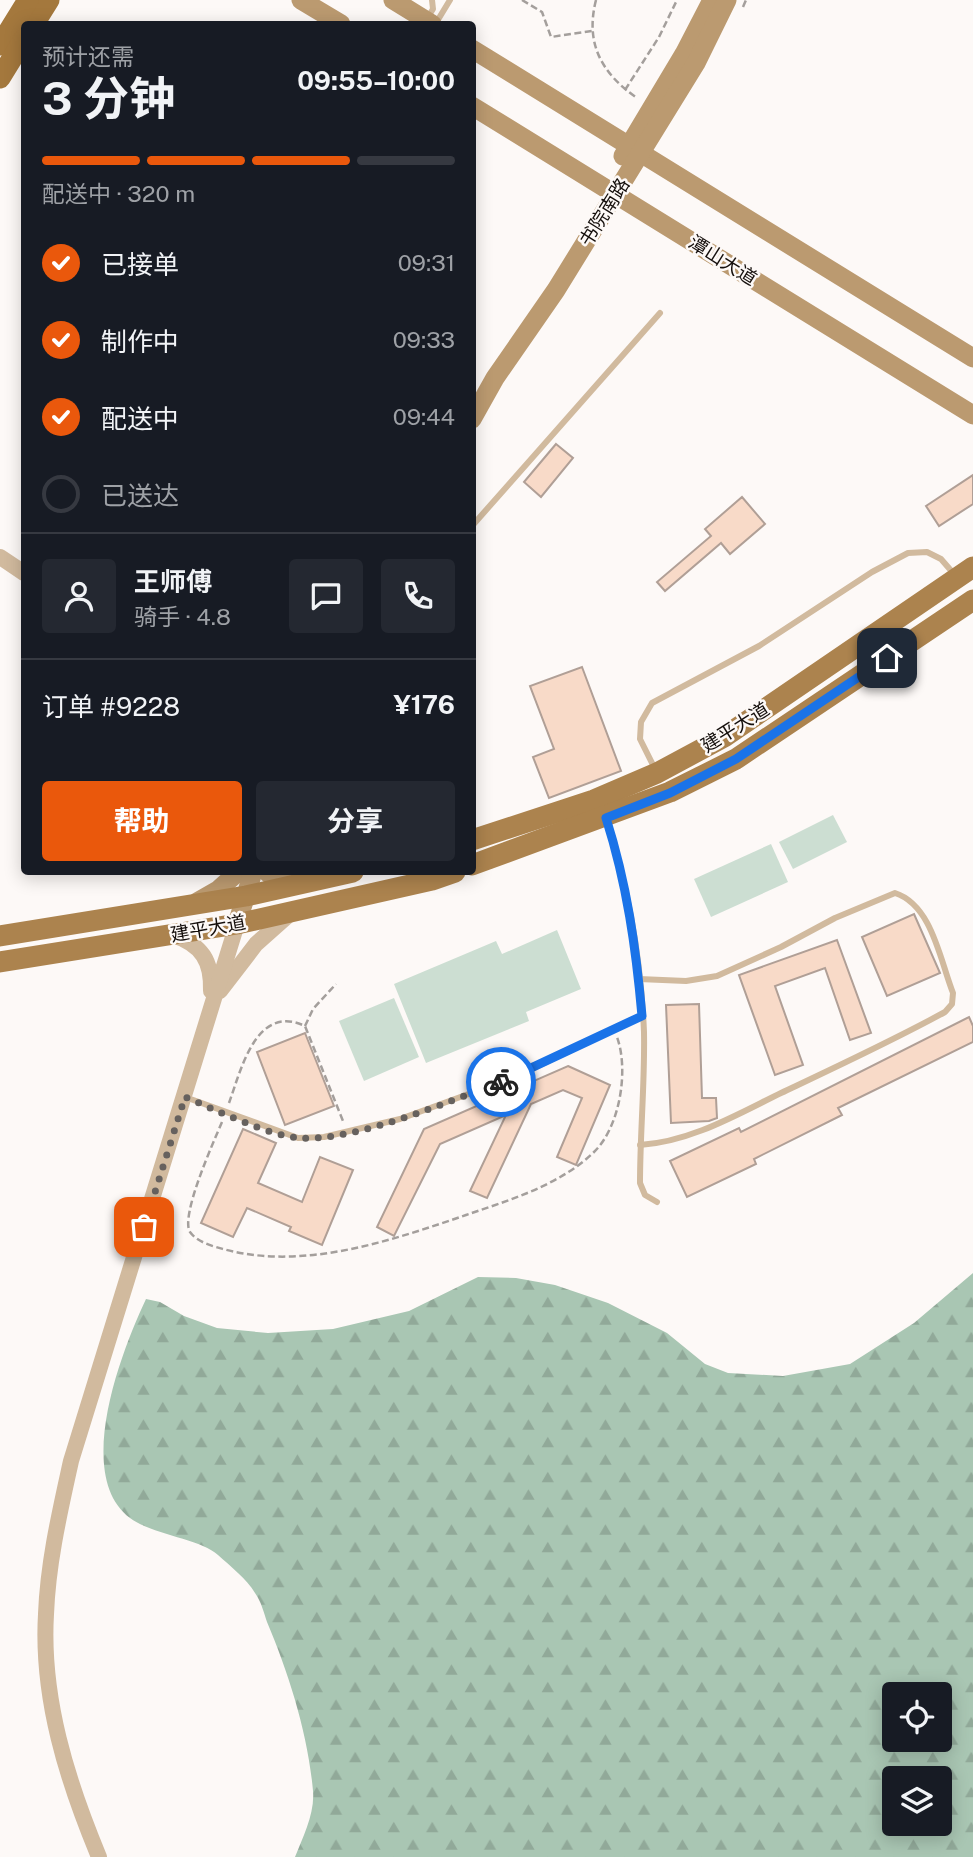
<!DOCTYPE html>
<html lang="zh">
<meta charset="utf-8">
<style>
body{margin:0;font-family:"Public Sans","Noto Sans SC",sans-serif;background:#242831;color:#f1f3f6;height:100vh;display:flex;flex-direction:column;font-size:26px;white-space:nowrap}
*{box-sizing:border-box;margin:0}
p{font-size:23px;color:#9ea1a6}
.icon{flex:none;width:38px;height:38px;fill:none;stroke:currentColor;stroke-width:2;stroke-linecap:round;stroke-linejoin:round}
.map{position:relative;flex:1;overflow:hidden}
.details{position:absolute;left:21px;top:21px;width:455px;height:854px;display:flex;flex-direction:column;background:#171b24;border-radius:7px;box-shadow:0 4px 18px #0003}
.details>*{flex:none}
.buttons{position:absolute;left:882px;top:1682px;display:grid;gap:14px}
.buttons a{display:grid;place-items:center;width:70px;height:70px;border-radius:7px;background:#171b24;box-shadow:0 4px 18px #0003;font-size:35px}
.pin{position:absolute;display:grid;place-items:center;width:60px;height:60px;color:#fff;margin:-30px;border-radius:14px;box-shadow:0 4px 10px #0006}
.courier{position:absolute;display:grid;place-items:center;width:70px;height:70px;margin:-35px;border:5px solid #1a73e8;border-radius:50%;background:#fff;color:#222;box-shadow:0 2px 9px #0007}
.overview em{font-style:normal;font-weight:700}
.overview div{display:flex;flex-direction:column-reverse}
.overview{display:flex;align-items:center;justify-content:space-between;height:119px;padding:0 21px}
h1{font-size:46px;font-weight:700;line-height:52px}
.bar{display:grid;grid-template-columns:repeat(4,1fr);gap:10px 7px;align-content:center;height:84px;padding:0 21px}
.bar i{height:9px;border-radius:5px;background:#363941}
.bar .active{background:#ea580c}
.bar p{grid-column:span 4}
.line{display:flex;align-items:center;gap:18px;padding:0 21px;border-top:2px solid #363941}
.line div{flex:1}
.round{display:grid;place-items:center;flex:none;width:74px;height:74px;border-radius:7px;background:#242831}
ol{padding:0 21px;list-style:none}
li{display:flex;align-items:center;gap:21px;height:77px}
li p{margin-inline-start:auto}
li .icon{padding:7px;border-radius:50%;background:#ea580c;color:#fff;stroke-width:4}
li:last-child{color:#9ea1a6}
li i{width:38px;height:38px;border:4px solid #363941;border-radius:50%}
.action{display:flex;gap:14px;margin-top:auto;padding:14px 21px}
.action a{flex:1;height:80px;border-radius:7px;background:#ea580c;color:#fff;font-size:28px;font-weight:700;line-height:80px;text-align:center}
.action a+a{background:#242831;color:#f1f3f6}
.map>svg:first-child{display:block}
</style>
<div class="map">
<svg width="973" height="1857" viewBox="0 0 973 1857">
<defs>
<pattern id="forest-firs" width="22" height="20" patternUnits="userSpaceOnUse" patternTransform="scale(1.75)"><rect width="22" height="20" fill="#a9c6b3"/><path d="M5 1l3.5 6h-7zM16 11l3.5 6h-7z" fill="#91a999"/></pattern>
</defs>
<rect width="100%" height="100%" fill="#fdf9f7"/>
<path fill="url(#forest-firs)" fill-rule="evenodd" d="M973,1273V1857H295C303,1837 315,1813 313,1791C308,1734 289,1674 267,1622C264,1613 261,1601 255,1593C247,1579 230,1566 218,1555C201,1539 153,1535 130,1518C73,1475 122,1350 146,1299L160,1302L184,1316L217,1328L268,1333L333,1329L409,1311L478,1277L516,1278L555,1285L608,1303L667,1333L705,1364L728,1373L783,1376L850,1364L914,1323ZM894,1694H940V1740H894ZM894,1778H940V1824H894Z"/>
<g fill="#ccded2">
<polygon points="833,815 847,842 793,869 779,842"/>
<polygon points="771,844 788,882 711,917 694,879"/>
<polygon points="557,930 581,989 526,1012 529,1021 426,1063 394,984 496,941 502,954"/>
<polygon points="394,998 419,1057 364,1081 339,1021"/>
</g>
<g fill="#f8dac8" stroke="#b09f96" stroke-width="2">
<polygon points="556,444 573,458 541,497 524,482"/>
<polygon points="973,475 973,504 939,526 926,506"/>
<polygon points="742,497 765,524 730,554 721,543 665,591 657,582 711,536 705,529"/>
<polygon points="582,667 621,771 549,798 533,757 554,749 530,686"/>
<polygon points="914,914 940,973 887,996 862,937"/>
<polygon points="837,940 871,1033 850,1040 825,968 775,986 803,1065 775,1075 739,975"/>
<polygon points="699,1004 702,1098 716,1098 717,1118 709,1121 671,1123 666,1005"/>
<polygon points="969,1017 973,1026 973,1042 838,1108 842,1115 754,1159 756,1164 687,1197 670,1161 739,1128 741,1132"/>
<polygon points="305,1033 334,1106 285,1125 257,1052"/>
<polygon points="568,1066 610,1085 576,1165 557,1157 582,1098 563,1090 531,1104 487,1198 470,1191 506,1115 440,1144 394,1236 377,1227 424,1129"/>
<polygon points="243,1129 276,1143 258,1183 302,1202 320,1157 353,1170 322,1245 289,1231 291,1227 247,1208 233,1237 201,1223"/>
</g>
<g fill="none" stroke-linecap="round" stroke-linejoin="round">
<g stroke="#a49f9c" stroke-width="2.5" stroke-dasharray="7 3.5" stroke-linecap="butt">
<polyline points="522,0 542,12 551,37 592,31"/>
<path d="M596,0C585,43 601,73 637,98"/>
<polyline points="743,7 746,0"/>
<polyline points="625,90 659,37 677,0"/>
<polyline points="305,1026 313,1009 336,984"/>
<path d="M229,1103C241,1070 256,1003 305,1026L343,1121"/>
<path d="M222,1122C214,1141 180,1216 190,1232C197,1242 212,1246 223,1249C303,1271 390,1241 466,1215C510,1200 560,1185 594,1152C620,1127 629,1070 617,1037"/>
</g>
<g stroke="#d1ba9e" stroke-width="6">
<polyline points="428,17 433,9 432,0"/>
<polyline points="436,23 450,0"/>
<polyline points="472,526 660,313"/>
<polyline points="656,771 640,739 641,722 652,703 759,646 872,572 908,553 927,552 941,559 954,574"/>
<path d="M606,820C629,889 641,960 644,1032C645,1082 640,1133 640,1183L645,1195L657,1202"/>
<path d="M639,979L686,981L717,976L781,947L835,918L895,893C932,905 940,960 953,993L952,1004L945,1012C892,1041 836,1067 781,1093C736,1115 690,1142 640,1145"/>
<polyline points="185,1097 298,1138 324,1137 400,1119 515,1077 642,1016"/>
</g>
<g stroke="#d1ba9e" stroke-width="16">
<polyline points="0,557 24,573"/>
<path d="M173,935C202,945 212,961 211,991"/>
<polyline points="220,991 256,944 292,912"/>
<path d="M99,1857C67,1780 41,1698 46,1614C48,1562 60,1511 71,1461L237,924"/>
</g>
<g stroke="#bb9a70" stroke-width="19">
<polyline points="301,0 341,24"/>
<polyline points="393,0 432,24"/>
<polyline points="472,49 973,358"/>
<polyline points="472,106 973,415"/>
<polyline points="623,156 684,54 712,0"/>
<polyline points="472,419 495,378 556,290 696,63 727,0"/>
<polyline points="267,872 278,882 296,883"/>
<polyline points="197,902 218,890 238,872"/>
<polyline points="237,924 253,872"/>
</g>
<g stroke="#ac834e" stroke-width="21">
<polyline points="472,840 594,800 657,773 724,737 973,567"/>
<polyline points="472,865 670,792 736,759 973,600"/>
<polyline points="0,936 246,896 353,872"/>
<polyline points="0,962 237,924 432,880 455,872"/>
</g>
<g stroke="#a4783d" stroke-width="21">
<polyline points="34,24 49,0"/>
<polyline points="0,45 28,0"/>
<polyline points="0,78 24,39"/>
</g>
</g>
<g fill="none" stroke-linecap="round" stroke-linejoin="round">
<path stroke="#66615e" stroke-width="7" stroke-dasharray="0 12.6" d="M144,1227L185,1097C214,1109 271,1137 301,1138C357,1141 447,1102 501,1082"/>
<path stroke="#1a73e8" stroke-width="9" d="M501,1082L642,1016C636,948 627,884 606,818L670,793L736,759L887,658"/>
</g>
<g text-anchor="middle" stroke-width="5" stroke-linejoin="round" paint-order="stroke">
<g font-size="19" fill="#150f0c" stroke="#fdf9f7">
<text transform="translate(604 212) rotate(-58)" y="7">书院南路</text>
<text transform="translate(723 260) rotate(32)" y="7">潭山大道</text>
<text transform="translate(735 727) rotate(-32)" y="7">建平大道</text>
<text transform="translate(208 928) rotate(-10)" y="7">建平大道</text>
</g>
</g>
</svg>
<div class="buttons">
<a><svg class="icon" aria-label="locate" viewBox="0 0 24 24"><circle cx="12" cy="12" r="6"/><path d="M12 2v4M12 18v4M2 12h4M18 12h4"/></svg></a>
<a><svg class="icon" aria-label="layers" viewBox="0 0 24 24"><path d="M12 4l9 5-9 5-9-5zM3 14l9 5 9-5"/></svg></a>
</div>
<div class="pin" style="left:144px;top:1227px;background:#ea580c"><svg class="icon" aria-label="bag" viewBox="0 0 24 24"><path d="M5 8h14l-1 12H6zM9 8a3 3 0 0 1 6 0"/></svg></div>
<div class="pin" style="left:887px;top:658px;background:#1f2937"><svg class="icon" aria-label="home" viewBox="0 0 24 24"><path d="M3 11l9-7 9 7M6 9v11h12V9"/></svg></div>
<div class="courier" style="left:501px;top:1082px"><svg class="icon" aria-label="bike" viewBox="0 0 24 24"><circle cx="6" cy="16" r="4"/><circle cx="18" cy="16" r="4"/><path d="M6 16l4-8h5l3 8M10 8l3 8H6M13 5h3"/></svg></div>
<section class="details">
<div class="overview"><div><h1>3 分钟</h1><p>预计还需</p></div><em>09:55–10:00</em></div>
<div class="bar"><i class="active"></i><i class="active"></i><i class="active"></i><i></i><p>配送中 · 320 m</p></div>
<ol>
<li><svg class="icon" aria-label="check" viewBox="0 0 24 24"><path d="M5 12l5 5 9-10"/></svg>已接单<p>09:31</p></li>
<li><svg class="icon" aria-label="check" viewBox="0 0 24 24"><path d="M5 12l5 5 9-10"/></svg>制作中<p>09:33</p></li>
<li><svg class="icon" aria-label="check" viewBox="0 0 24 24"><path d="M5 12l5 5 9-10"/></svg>配送中<p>09:44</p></li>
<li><i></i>已送达</li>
</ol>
<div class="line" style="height:126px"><a class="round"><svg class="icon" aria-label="person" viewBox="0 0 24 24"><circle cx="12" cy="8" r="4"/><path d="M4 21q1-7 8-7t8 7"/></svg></a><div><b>王师傅</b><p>骑手 · 4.8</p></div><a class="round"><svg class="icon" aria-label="chat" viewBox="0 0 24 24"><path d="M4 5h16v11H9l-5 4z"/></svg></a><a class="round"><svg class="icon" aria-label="phone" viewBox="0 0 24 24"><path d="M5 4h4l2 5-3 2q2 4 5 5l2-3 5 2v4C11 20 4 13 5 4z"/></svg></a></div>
<div class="line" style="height:91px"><div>订单 #9228</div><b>¥176</b></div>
<div class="action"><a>帮助</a><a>分享</a></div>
</section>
</div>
